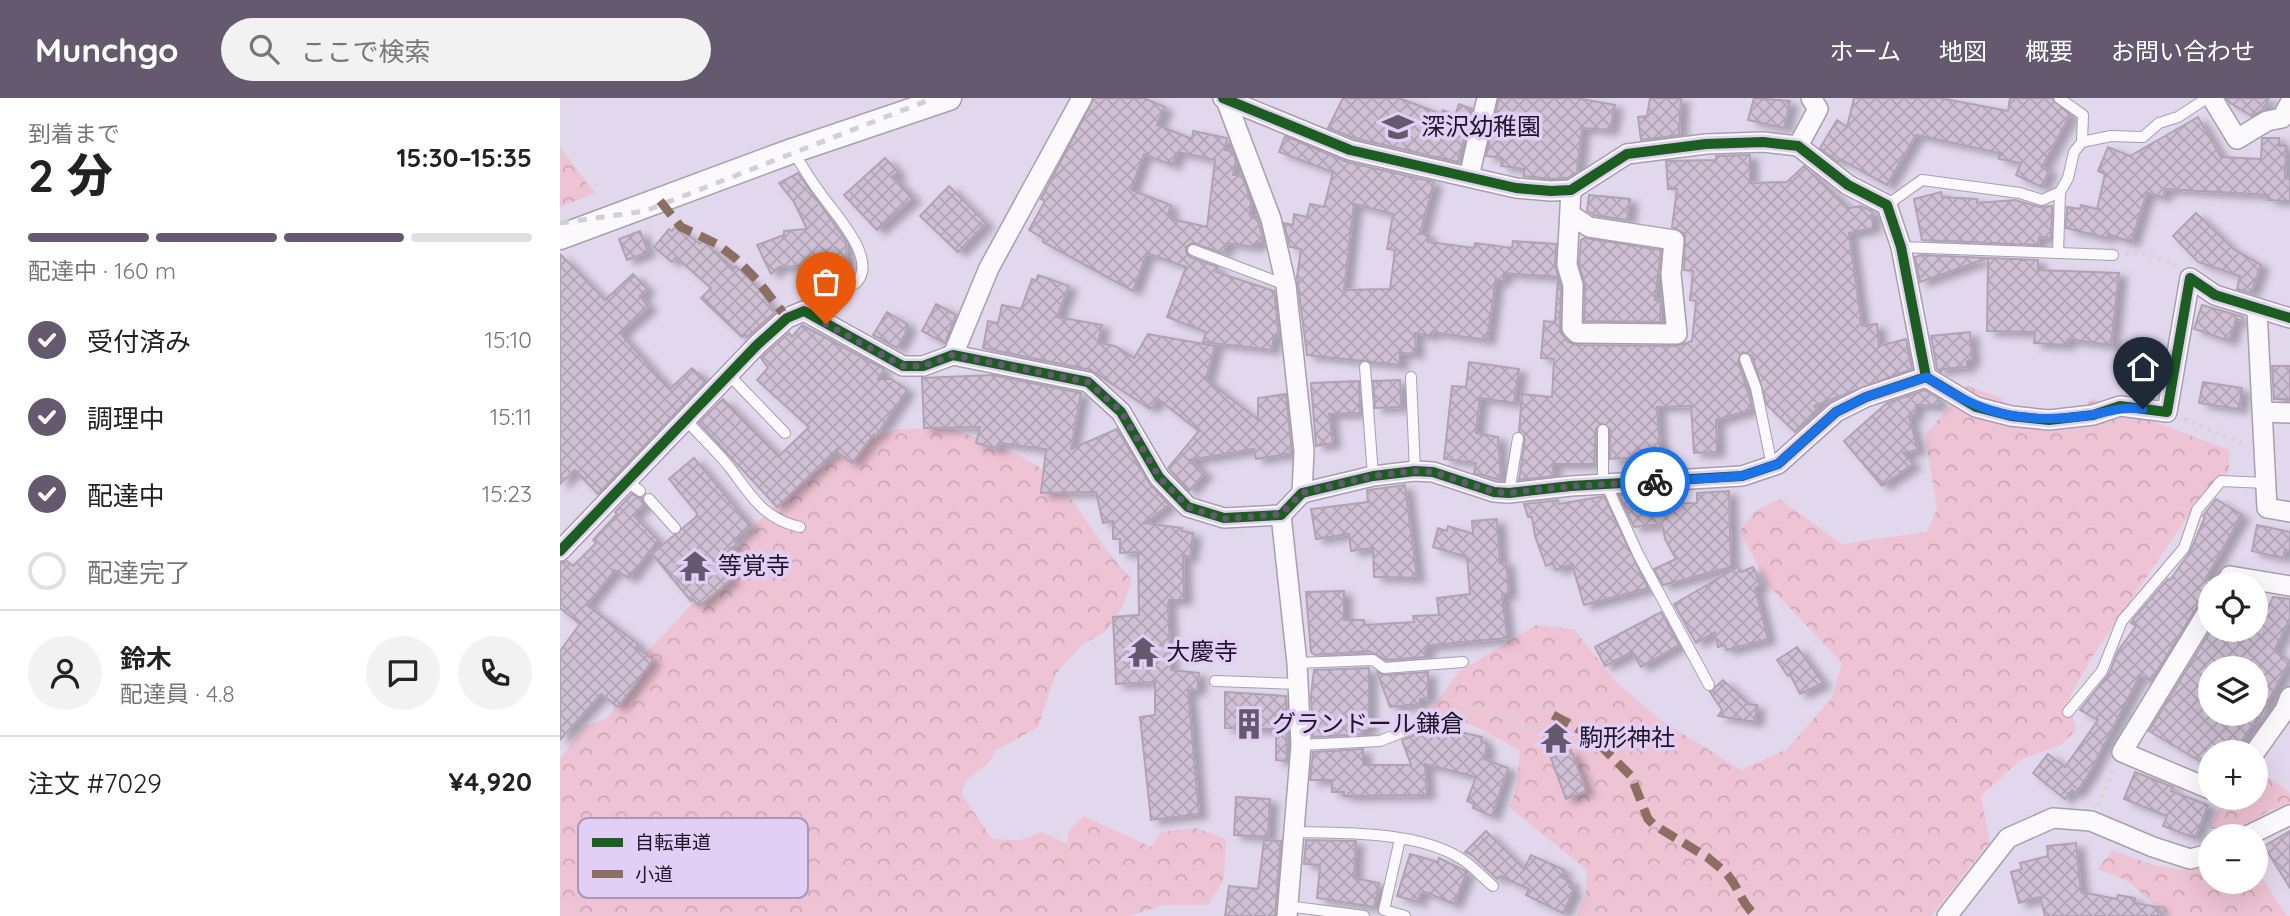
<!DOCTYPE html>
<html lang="ja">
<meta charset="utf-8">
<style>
body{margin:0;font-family:Quicksand,"Noto Sans JP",sans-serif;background:#f2f2f2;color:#222;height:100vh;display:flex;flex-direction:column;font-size:26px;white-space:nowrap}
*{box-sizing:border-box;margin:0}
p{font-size:23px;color:#767676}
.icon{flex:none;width:38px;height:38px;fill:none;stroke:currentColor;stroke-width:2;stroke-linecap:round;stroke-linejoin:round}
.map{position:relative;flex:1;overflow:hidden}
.drawer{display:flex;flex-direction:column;background:#fff;width:560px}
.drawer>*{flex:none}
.tools{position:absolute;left:1638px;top:474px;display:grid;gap:14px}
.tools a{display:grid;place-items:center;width:70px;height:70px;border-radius:50%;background:#fff;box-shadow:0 7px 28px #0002;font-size:35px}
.pin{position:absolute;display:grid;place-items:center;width:60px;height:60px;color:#fff;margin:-72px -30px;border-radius:50% 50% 50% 0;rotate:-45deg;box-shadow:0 0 7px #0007}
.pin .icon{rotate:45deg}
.courier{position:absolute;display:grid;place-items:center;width:70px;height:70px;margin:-35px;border:5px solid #1a73e8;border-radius:50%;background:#fff;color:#222;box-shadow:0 2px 9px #0007}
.headline em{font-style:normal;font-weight:800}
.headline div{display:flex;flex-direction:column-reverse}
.headline{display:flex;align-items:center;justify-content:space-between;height:119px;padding:0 28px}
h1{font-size:46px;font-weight:800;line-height:52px}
.bar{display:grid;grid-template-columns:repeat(4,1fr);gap:10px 7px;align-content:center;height:84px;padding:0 28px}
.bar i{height:9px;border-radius:5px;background:#e0e0e0}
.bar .on{background:#64596f}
.bar p{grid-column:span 4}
.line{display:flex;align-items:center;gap:18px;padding:0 28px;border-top:2px solid #e0e0e0}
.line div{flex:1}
.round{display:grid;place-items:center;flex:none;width:74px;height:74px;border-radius:37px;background:#f2f2f2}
ol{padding:0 28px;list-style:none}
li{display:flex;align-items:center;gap:21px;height:77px}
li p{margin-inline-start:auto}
li .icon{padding:7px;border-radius:50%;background:#64596f;color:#fff;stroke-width:4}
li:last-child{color:#767676}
li i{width:38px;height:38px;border:4px solid #e0e0e0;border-radius:50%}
header{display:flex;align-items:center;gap:42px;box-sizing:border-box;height:98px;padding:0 35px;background:#64596f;color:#fff}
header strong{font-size:33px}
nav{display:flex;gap:38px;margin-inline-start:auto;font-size:24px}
.search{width:490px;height:63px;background:#f2f2f2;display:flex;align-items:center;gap:18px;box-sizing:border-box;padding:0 24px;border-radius:38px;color:#767676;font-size:26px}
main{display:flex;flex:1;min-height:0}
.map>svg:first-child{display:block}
</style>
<header>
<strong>Munchgo</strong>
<div class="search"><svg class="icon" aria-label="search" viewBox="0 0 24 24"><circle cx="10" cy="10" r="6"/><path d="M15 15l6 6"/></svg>ここで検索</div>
<nav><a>ホーム</a><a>地図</a><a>概要</a><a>お問い合わせ</a></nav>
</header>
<main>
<section class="drawer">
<div class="headline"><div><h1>2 分</h1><p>到着まで</p></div><em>15:30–15:35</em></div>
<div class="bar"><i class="on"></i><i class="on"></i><i class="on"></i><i></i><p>配達中 · 160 m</p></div>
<ol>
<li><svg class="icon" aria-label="check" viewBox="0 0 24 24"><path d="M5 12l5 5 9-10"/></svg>受付済み<p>15:10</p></li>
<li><svg class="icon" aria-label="check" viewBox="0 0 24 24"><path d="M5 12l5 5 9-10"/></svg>調理中<p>15:11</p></li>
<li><svg class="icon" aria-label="check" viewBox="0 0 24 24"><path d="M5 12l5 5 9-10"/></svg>配達中<p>15:23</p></li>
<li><i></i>配達完了</li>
</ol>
<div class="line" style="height:126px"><a class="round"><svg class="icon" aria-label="person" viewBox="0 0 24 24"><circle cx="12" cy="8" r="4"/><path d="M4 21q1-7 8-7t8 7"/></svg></a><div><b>鈴木</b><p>配達員 · 4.8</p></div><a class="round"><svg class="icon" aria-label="chat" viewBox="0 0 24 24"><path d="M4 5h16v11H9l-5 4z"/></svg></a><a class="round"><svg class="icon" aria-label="phone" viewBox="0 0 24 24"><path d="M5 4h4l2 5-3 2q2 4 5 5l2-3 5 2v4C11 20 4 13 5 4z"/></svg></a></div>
<div class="line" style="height:91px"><div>注文 #7029</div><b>¥4,920</b></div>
</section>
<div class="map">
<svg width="1730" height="818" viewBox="0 0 1730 818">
<defs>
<pattern id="forest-crowns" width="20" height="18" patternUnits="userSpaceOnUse" patternTransform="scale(1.75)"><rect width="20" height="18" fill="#eec3d3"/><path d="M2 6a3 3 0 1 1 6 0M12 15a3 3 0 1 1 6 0" fill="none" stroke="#cca7b5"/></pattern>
<pattern id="building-cross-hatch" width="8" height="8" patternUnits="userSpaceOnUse" patternTransform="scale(1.75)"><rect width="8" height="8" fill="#cfc0d4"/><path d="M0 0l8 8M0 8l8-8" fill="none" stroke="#b1a4b6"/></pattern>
<filter id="shadow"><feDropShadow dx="8" dy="4.5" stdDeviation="3.5" flood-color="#0004"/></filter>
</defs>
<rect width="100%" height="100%" fill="#e2d8ed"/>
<g fill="url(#forest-crowns)">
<polygon points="0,49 35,95 0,109"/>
<polygon points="1407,288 1442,300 1452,324 1509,332 1532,300 1669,352 1669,373 1626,421 1533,558 1510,598 1516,632 1501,647 1462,661 1421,698 1430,744 1371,818 1017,818 1025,800 1027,772 950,710 957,686 960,653 923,632 870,612 899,574 976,527 1014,531 1054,582 1098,620 1181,672 1227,651 1272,600 1282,565 1207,486 1180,433 1195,413 1219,401 1282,446 1367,434 1377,411 1365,337"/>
<path d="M391,330C426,345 475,358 500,387C526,418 543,453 572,481L562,510L545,534L523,546L496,575L478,629L435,653L429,664L406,683L401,695L432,741L461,742L482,734L507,746L509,732L524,718L591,749L601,734L636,730L666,741L664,781L648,807H604L569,818H0V661L25,628L48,620L56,607L68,563L90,551L164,472L195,427L231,391L297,345L337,331Z"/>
<polygon points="1696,670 1730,695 1730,706 1710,712 1670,738 1649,729 1663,704 1673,700 1696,700"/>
<path d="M1553,752C1583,764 1617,778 1650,769V784H1696V771L1727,818H1608L1566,782L1537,771Z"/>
</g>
<g fill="url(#building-cross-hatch)" stroke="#b0a2b5" stroke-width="2" fill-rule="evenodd" filter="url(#shadow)">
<path d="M534,0H584L605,9L597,27L632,41L633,33L667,40L665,52L672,53L676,63L673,77L682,78L691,103L690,118L697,119L704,145L696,144L695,149L667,145L663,155L632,145L626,149V154L630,159L658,169L656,174L714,193L719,238L714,237L712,252L643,244L646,234L607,219L626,169L587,155L573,193L483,144L484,141L469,132L485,103L481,101ZM618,54L655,62L647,129L611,121L612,118L608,116L611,107L571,92L584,56L612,67Z"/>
<polygon points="783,0 839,0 881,16 883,12 895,17 899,6 912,11 898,64 794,40 768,30"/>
<polygon points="939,0 1017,0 1055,7 1050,32 1022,30 1017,74 1007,80 991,81 964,78 964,71 941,68 942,60 926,58"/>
<polygon points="1090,0 1121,0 1119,37 1081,42 1078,19 1087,18"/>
<polygon points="1194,0 1230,3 1224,30 1188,22"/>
<polygon points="1294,0 1380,0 1448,13 1450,0 1492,0 1510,17 1482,69 1489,72 1482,89 1456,77 1461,65 1439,61 1440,55 1356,37 1327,87 1280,61 1278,64 1260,50 1277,22 1287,29"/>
<polygon points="1666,0 1709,0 1703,12 1692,18 1670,5"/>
<polygon points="1638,19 1661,59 1701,61 1702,40 1719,40 1719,48 1726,48 1725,80 1730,81 1730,103 1708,102 1708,97 1606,91 1603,99 1587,95 1571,144 1548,136 1547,140 1506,130 1507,109 1520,111 1521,107 1537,111 1545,76 1538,73 1548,49 1570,58"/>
<path d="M725,38L787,64L874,84L860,136L869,137L868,144L914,150L915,145L952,150L953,143L996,146L995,167L1001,189L1000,234L1008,244L1017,247L1117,248L1132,243L1136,203L1130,202L1133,173L1124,172L1125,136L1112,129L1117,91H1108L1106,63L1156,62V58L1190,57V85L1227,84L1244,68L1289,110L1301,108L1312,113L1313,130L1289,135L1302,228L1317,226L1319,248L1346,241L1352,271L1254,308L1258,313L1235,334L1207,307L1192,258L1183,254L1178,263L1193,311L1156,322L1157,354L1134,355L1131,308L1097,309L1101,365L1084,366L1083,359L1050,361V331L1042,325L1036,331L1034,366H992L994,378L959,382L965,341L959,333L962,296L992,299L994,261L981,260L984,223L995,224L998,179L944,175L943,183L936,182L927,242L872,234L871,238L855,235L856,256L840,255V267L747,257L737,179L741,151L730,149L724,125L733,127L734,116L747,119L750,106L764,109L773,74L719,54ZM794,106L833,116L827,151L835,152L830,191L784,192Z"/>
<polygon points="325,60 338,74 333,78 353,100 317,132 284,97"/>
<polygon points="238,75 286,143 287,172 259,174 258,167 219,169 211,176 197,147 224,137 224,133 247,131 234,104 219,85"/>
<polygon points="389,88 426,125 398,154 360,118"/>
<polygon points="1381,94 1382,99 1417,101 1417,105 1455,102 1480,109 1492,108 1491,140 1479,139 1478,147 1362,142 1354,101"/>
<polygon points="1029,97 1070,101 1067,122 1034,117 1027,113"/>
<polygon points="1636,115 1672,150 1701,167 1691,195 1677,191 1680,178 1638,164 1613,138"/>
<polygon points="116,128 140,146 143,143 174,171 176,168 199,191 215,214 187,239 185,236 182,239 141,200 151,190 116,159 112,164 94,149 109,131 112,133"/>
<polygon points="80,133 88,154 67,162 59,141"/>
<polygon points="1025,140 1101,152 1095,202 1101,203 1100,224 1024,223 1025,187 1019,166 1021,142"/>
<polygon points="0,156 45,202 73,176 87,191 80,198 89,209 60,235 110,291 132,270 146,283 38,396 15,372 0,386"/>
<polygon points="1361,157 1428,160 1360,184 1355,159"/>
<polygon points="1428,160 1478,162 1478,172 1559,175 1551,247 1508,241 1507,247 1474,245 1475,234 1427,233"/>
<polygon points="478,177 509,188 497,219 542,227 538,245 555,248 574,260 588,236 655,248 646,281 698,322 698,300 726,296 732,355 696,361 694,351 630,362 645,375 629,393 608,370 639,333 598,301 590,311 531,272 423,250 428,223 438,225 442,207 461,211 472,181 476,183"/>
<polygon points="376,206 396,217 385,245 362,233"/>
<polygon points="1642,207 1683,219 1682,223 1676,221 1669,243 1634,231"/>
<polygon points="327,214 347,226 347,233 337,250 313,237"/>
<polygon points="242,227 324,271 318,281 331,281 347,292 316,338 314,336 292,365 276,353 278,350 217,409 139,325 163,301 219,358 249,329 197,282 208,270 201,260 229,235 232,239"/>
<polygon points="1410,234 1412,263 1407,263 1407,269 1381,271 1381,274 1377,271 1371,238"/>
<polygon points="909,264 959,271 954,305 920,300 916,335 938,339 941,382 914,375 916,365 884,361 892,288 906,289"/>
<polygon points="1712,268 1730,268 1730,301 1714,301"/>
<polygon points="433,277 521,295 511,351 557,331 589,385 609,407 585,425 622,430 621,433 633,435 630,459 623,458 624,502 609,502 608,508 611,572 639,575 637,593 628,592 639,716 591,722 580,619 595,617 595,584 556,586 553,519 579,517 578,454 560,455 560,441 553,441 553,423 543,425 536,394 481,395 486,351 439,345 438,351 416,345 420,329 364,330 362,280"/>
<polygon points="840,282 841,309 815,310 813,283"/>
<polygon points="799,283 800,315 769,316 773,345 756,348 751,285"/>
<polygon points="1643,284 1682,290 1679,311 1639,305"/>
<polygon points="1365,292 1379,301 1378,308 1356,307 1355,317 1349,319 1358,352 1343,355 1353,366 1322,388 1284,343 1327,305"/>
<polygon points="134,360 191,428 174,442 177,446 158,461 172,481 139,508 133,501 131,503 92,456 136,419 137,415 109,381"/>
<polygon points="845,387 857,480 814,479 813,450 791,453 789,436 756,441 751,411 808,404 807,392"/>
<polygon points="1169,393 1171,469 1103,487 1094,471 1116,461 1105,441 1102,426 1074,429 1059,397 1104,395 1105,406 1137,405 1137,395"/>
<polygon points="72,396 82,400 84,406 73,417 98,442 69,480 55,472 27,507 78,546 76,549 93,562 58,609 41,596 0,642 0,553 20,526 0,510 0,465 7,463 13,468 36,445 33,442 57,416 55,414"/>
<polygon points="1044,398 1088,490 1024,507 1012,466 996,472 993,465 986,468 975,438 972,419 968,419 964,406 998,402 999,406"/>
<polygon points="1656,401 1682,417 1646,480 1650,483 1650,498 1640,504 1591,583 1580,577 1529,676 1516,695 1512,692 1505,701 1473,675 1488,656 1505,669 1538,622 1520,612 1549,576 1558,553 1576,528 1571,525 1575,519 1608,481 1610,482 1630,454 1645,419 1643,418"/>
<polygon points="937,421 940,465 946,464 949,496 942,496 947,540 872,547 865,550 866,559 826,562 809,553 755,557 751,554 746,494 784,493 784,522 804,522 805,527 854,524 853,518 879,517 877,500 910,496 907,459 873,449 878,430 887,433 888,428 913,436 912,423"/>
<polygon points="1697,427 1730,434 1730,453 1725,452 1723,460 1692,453"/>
<polygon points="1178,469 1181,474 1193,469 1201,487 1195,490 1208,541 1167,552 1165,547 1158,549 1155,534 1136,545 1114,506"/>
<path d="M1713,499L1730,501V520L1714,553L1730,563L1696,626V622L1674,654H1650V669L1589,633L1651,532H1696V504L1708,510ZM1650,570H1696V616H1650Z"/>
<polygon points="1101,514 1119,547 1081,569 1072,554 1045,568 1035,549"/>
<polygon points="1237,549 1263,585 1240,596 1230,576 1228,578 1217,562"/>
<polygon points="809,570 809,632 803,632 803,636 753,639 751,598 754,572"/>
<polygon points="817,574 825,577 868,574 868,600 860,601 860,606 830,609"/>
<polygon points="1163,582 1188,606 1197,607 1195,624 1158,618 1162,612 1150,594"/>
<polygon points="665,594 726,598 727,663 716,662 716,631 665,630"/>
<polygon points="870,631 898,638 900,634 922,639 921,644 927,646 924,661 948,670 932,718 913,710 914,706 907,703 916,679 865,666 867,696 862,697 784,698 784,694 772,694 772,682 750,682 753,654 803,651 803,667 851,667 842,642"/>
<polygon points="1011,652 1026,693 1006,701 991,660"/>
<polygon points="1575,674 1613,689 1611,693 1648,707 1635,740 1603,728 1607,718 1564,701"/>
<polygon points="676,699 710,701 708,739 674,737"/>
<polygon points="926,733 964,771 971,757 1004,772 1001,779 1012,784 1009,789 1014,792 1003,815 966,797 969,791 940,778 937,781 913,758 905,754"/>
<polygon points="1730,733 1730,790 1704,748"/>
<polygon points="704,742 721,743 715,818 665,818 669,788 698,791"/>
<polygon points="746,742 796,743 794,780 819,785 814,809 757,800 760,767 744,766"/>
<polygon points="1516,745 1521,794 1557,801 1558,797 1575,800 1574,805 1599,809 1598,818 1485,818 1480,799 1459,805 1451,774 1462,771 1460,765 1488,758 1487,748"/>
<polygon points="850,756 878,764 879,760 907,774 894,806 865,794 860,796 858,804 837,798"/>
</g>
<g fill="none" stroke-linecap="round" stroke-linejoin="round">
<defs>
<g id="service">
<polyline points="1499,0 1523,17 1522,44"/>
<path d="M234,55C243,69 251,83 261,96C275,116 319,162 296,185L244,213"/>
<polyline points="1327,107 1362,82 1460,95 1482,102 1500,94"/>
<polyline points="1341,149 1553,157"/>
<polyline points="633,152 726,187"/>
<polyline points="1498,155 1500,94 1508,80 1514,54 1522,44 1551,38 1583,39 1599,25 1618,19 1647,0"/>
<polyline points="1185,261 1196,290 1212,368"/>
<polyline points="805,269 813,378"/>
<polyline points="168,276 225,335"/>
<polyline points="851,279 855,373"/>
<path d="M127,323C141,339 158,354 171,371C192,399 204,421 240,429"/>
<polyline points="67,383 80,393"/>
<polyline points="1043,387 1043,332"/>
<polyline points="1047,388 1078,456 1149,587"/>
<polyline points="949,395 958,340"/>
<polyline points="89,401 115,430"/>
<polyline points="737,565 813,562 824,570 903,564"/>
<polyline points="655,583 738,586"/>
<polyline points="1508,614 1542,573 1562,523 1624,450 1637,412 1661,383 1706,385"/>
<polyline points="741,647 820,643 870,623"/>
<path d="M734,734C783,735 856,733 900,760C912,767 922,779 933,788"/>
<polyline points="840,741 824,812 845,818"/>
<polyline points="727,808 804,818"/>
</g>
<g id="minor">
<polyline points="663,0 790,52 956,90 991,93 1011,92 1067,56 1146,46 1203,44 1238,48 1288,87 1327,107 1341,149 1366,279 1416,309 1451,318 1489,322 1533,317 1560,308 1607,314 1630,180 1655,197 1730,220"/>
<polyline points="1652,0 1677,41 1707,23 1722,20 1730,5"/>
<polyline points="666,2 711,121 726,187 744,353 742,395"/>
<polyline points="1238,48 1258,11 1251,0"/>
<polyline points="909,79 927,0"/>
<polyline points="1010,116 1029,129 1114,142 1111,176 1117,236 1017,235 1012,230 1013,187 1007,167 1011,92"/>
<polyline points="1697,212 1707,410 1730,414"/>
<polyline points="393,257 429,170 522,0"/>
<polyline points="1703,314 1730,315"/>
<polyline points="721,417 737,565 741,647 727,818"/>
<polyline points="0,453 197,247 227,220 244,213 343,268 363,268 393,257 528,284 561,314 599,379 628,409 664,420 721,417 742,395 813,378 855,373 873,374 934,394 949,395 1011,388 1182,378 1218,366 1276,314 1306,299 1366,279"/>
<polyline points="1665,486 1670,478 1730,488"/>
<polyline points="1650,510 1562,654 1650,691"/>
<polyline points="1695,654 1725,612 1730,599"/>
<polyline points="1687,738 1730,717"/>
<polyline points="1387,818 1448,740 1493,720 1531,723 1593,749 1630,761 1650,756"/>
</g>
<polyline id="tertiary" points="0,139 232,53 389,0"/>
</defs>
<use href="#service" stroke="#a89eb2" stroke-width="12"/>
<use href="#minor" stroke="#a89eb2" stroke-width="22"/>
<use href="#tertiary" stroke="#a89eb2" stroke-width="27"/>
<g stroke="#d7d3da" stroke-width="4.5" stroke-dasharray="3.5 5" stroke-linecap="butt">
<polyline points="1565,156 1586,155 1616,168"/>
<polyline points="1624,321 1684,346"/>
<polyline points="978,608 993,617"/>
<polyline points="881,620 917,609 978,632"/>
<polyline points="1538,707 1554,671"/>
</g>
<use href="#service" stroke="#fbf9fc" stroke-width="10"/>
<use href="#minor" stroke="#fbf9fc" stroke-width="19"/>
<use href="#tertiary" stroke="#fbf9fc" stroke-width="24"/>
<polyline stroke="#d2cfd6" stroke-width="5" stroke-dasharray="9 9" stroke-linecap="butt" points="0,125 85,113 374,0"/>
<g stroke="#8d6e63" stroke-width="9" stroke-dasharray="18 9" stroke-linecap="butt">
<polyline points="100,103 121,129 157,146 175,160 197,182 227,220"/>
<path d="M993,617L1031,638L1071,678L1088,721L1094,727L1147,759L1165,774C1181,791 1178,802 1196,818"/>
</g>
<defs>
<g id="cycleway">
<polyline points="663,0 790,52 956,90 991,93 1011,92 1067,56 1146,46 1203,44 1238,48 1288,87 1327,107 1341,149 1366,279 1416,309 1451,318 1489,322 1533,317 1560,308 1607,314 1630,180 1655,197 1730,220"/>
<polyline points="0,453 197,247 227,220 244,213 343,268 363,268 393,257 528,284 561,314 599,379 628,409 664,420 721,417 742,395 813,378 855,373 873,374 934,394 949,395 1011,388 1182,378 1218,366 1276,314 1306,299 1366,279"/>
</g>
</defs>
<use href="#cycleway" stroke="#e2cff6" stroke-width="15"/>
<use href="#cycleway" stroke="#1b5e20" stroke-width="10"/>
</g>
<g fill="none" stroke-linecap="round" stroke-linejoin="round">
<polyline stroke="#64596f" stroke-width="7" stroke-dasharray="0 12.6" points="266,226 343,268 363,268 393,257 528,284 561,313 599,379 628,409 664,421 721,416 742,395 813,378 855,373 873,374 934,394 949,395 1012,388 1095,384"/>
<path stroke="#1a73e8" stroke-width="9" d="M1095,384L1182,378L1218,366L1276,314L1306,299L1367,279C1419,316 1462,326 1525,318C1549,315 1557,308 1583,311"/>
</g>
<defs>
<symbol id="school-bare" viewBox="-9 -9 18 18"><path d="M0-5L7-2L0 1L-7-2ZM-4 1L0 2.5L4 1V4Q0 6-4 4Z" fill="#64596f" stroke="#e2cff6" stroke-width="2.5" paint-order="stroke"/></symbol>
<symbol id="temple-bare" viewBox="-9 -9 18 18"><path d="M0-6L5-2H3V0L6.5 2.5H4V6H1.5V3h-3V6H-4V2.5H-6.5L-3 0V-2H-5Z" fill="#64596f" stroke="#e2cff6" stroke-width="2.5" paint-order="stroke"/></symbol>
<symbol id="building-bare" viewBox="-9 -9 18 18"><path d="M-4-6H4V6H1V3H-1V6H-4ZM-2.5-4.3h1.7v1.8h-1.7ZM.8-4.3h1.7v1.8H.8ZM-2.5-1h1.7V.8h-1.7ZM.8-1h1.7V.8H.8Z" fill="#64596f" stroke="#e2cff6" stroke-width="2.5" paint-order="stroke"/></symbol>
</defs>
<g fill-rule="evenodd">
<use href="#school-bare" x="816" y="7" width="44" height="44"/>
<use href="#temple-bare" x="113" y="446" width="44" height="44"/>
<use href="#temple-bare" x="561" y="532" width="44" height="44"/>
<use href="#building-bare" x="667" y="604" width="44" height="44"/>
<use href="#temple-bare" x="974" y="618" width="44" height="44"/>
</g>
<g text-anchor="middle" stroke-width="7" stroke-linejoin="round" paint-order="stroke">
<g font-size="24" fill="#20142b" stroke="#e2cff6" text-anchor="start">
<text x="861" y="37">深沢幼稚園</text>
<text x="158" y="476">等覚寺</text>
<text x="606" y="562">大慶寺</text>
<text x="712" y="634">グランドール鎌倉</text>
<text x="1019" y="648">駒形神社</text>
</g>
</g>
<rect x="18" y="720" width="230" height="80" rx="10" fill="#e2cff6" stroke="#a897b9" stroke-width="2"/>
<rect x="32" y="740" width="31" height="9" fill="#1b5e20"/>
<rect x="32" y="772" width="31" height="8" fill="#8d6e63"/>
<g font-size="19" fill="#20142b">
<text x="75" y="751">自転車道</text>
<text x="75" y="783">小道</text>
</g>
</svg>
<div class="tools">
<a><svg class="icon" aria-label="locate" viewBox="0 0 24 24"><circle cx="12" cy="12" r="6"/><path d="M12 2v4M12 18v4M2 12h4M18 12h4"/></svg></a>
<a><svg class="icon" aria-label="layers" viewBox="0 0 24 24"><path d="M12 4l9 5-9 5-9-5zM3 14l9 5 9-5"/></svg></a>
<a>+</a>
<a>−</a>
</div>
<div class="pin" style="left:266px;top:226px;background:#ea580c"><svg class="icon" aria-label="bag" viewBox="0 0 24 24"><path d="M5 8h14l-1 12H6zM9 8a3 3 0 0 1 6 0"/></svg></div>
<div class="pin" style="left:1583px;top:311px;background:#1f2937"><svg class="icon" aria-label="home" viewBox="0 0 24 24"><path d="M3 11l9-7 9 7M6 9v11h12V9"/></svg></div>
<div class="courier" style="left:1095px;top:384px"><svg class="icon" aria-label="bike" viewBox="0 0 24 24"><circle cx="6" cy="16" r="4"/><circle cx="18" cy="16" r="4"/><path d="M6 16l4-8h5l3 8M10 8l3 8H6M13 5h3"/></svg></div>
</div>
</main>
